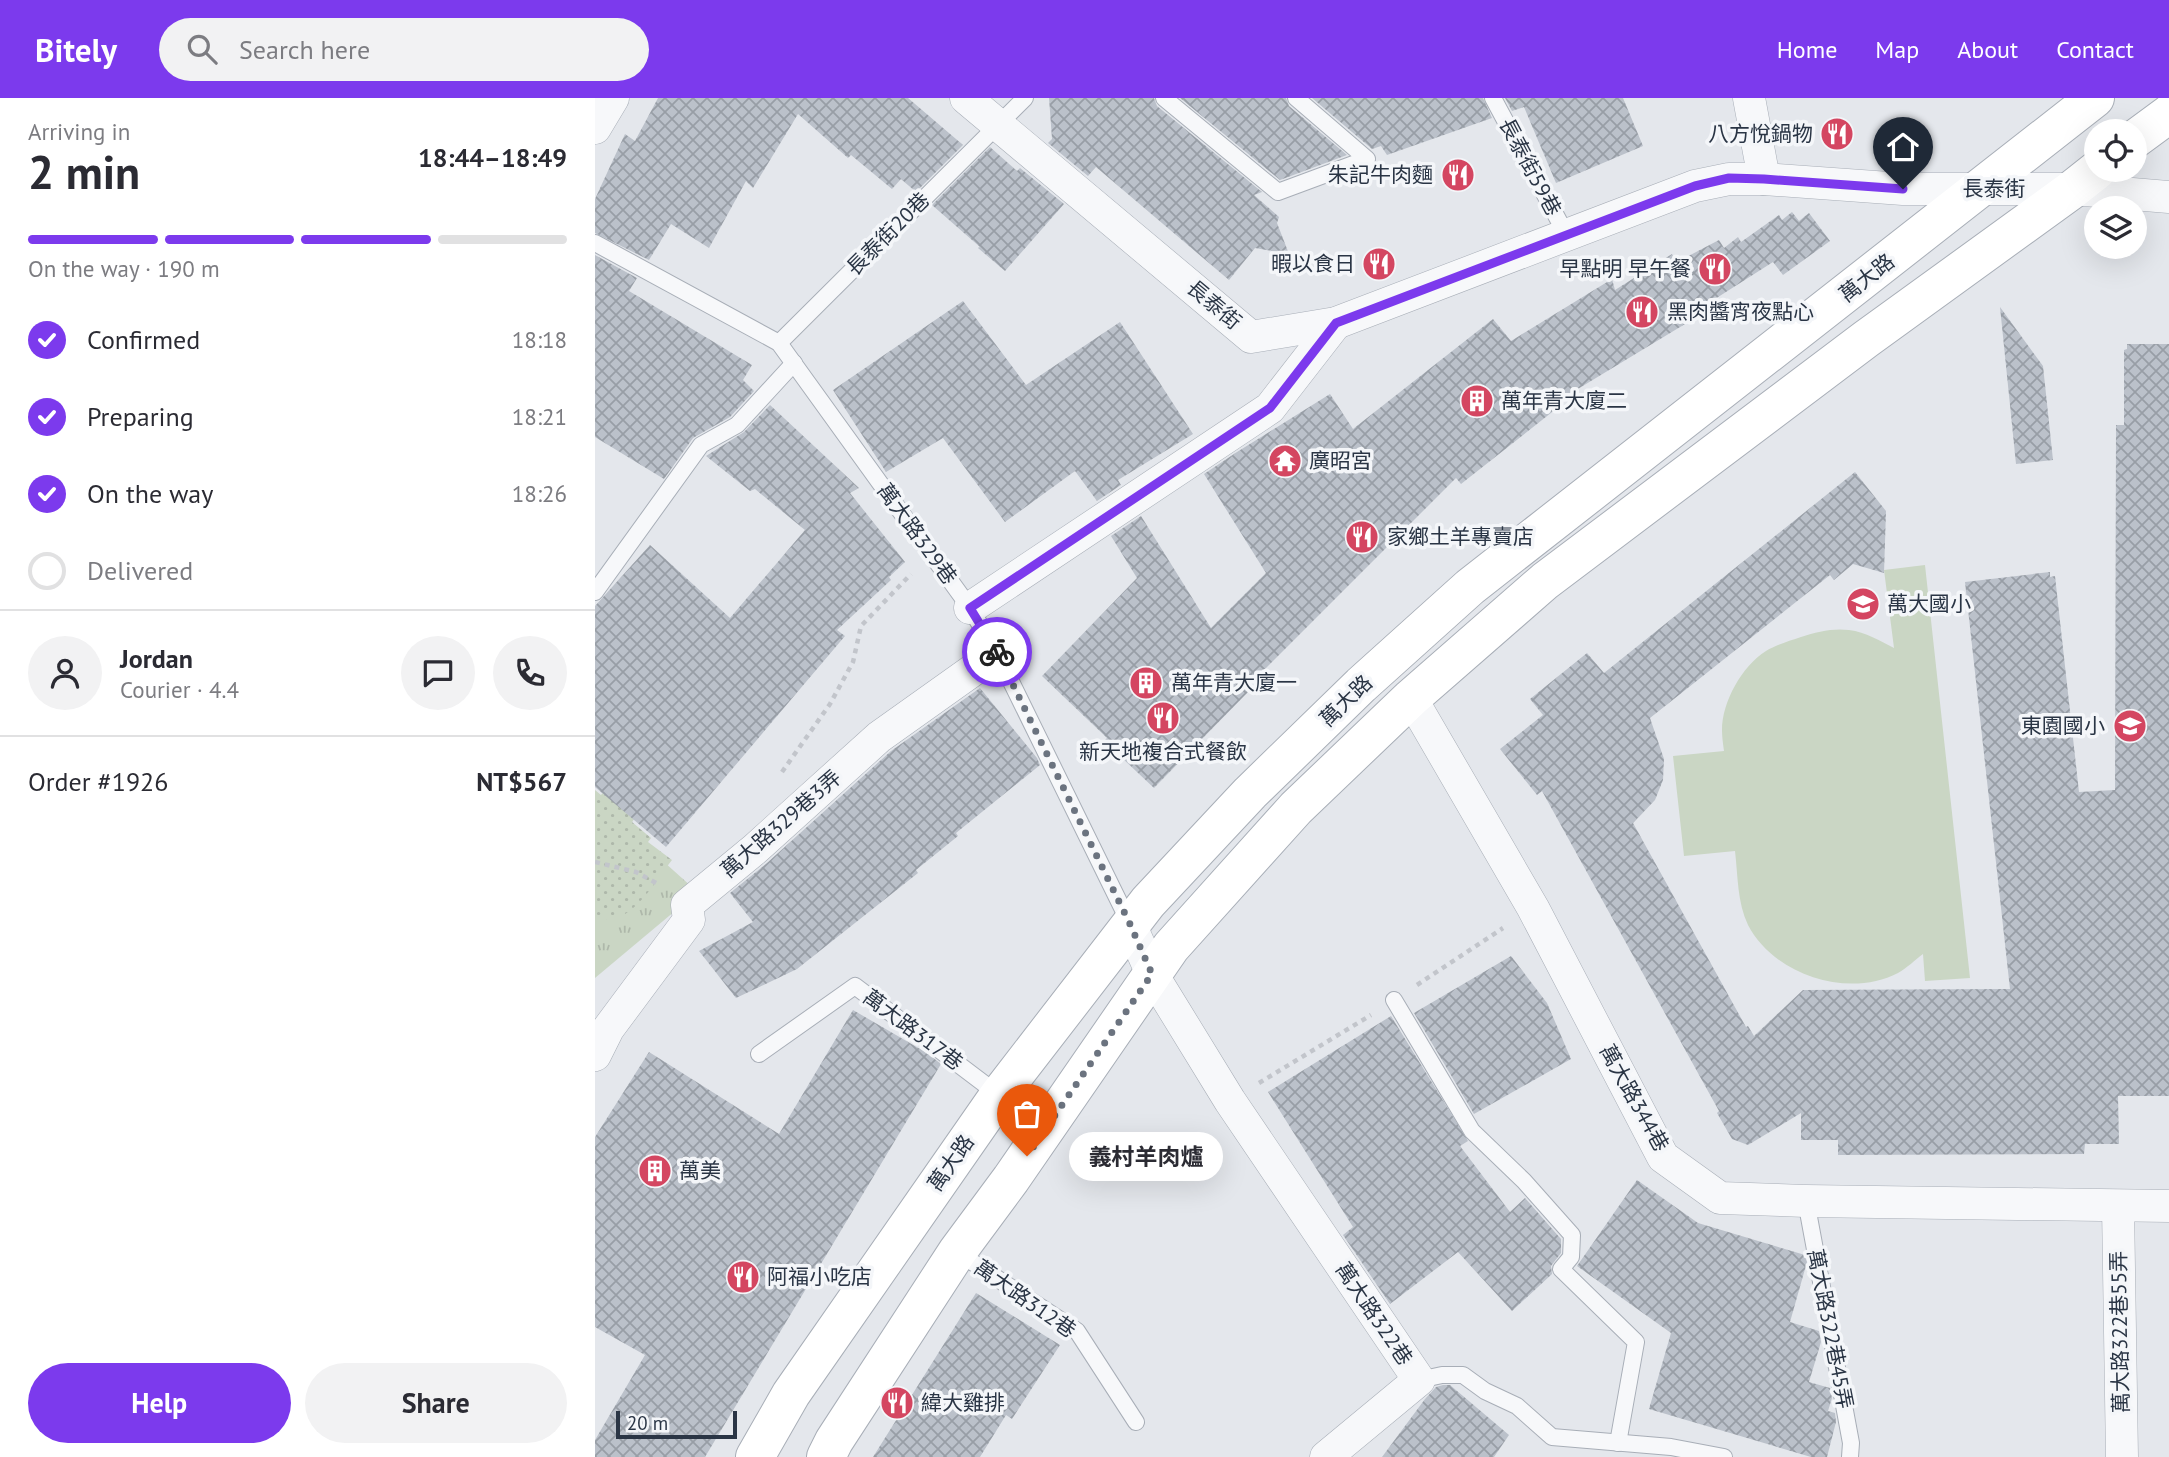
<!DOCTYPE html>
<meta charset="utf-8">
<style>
body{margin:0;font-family:"PT Sans","Noto Sans TC",sans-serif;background:#f2f2f3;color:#2b2b33;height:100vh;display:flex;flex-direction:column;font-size:26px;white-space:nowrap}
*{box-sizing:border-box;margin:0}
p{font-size:23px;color:#7c7c81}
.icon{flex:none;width:38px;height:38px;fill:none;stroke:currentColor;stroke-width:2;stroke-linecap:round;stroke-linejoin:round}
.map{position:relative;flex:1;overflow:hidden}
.panel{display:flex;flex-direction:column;background:#fff;width:595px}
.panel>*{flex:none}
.controls{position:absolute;left:1489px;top:21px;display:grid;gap:14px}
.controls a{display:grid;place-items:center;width:63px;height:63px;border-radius:50%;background:#fff;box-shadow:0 7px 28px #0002;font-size:35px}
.scale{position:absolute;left:21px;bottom:18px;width:121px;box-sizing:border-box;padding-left:7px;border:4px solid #2a3545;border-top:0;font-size:19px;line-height:24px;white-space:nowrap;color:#2a3545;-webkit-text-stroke:5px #f4f6f9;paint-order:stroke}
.pin{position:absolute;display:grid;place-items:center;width:60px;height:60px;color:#fff;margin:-72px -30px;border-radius:50% 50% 50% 0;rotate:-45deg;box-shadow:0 0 7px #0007}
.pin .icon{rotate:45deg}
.courier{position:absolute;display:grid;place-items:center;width:70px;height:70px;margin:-35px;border:5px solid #7c3aed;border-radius:50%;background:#fff;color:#222;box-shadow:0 2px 9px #0007}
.bubble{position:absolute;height:49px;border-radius:24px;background:#fff;box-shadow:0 7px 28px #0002;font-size:23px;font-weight:700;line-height:49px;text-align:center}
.overview em{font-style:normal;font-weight:700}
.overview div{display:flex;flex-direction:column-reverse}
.overview{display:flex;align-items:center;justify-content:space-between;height:119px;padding:0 28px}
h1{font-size:46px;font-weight:700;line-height:52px}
.bar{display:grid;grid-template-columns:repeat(4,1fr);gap:10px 7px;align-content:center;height:84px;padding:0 28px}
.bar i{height:9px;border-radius:5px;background:#e1e1e2}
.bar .selected{background:#7c3aed}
.bar p{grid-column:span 4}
.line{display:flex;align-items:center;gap:18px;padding:0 28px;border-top:2px solid #e1e1e2}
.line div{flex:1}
.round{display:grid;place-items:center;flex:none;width:74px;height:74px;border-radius:37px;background:#f2f2f3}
ol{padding:0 28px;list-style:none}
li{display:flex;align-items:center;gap:21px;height:77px}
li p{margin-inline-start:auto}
li .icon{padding:7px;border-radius:50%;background:#7c3aed;color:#fff;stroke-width:4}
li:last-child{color:#7c7c81}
li i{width:38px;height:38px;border:4px solid #e1e1e2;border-radius:50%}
.cta{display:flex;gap:14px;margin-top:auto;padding:14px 28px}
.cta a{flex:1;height:80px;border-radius:42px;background:#7c3aed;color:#fff;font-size:28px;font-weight:700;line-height:80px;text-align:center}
.cta a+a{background:#f2f2f3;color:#2b2b33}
header{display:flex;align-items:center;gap:42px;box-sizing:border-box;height:98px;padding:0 35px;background:#7c3aed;color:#fff}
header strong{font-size:33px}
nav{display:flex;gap:38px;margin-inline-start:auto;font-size:24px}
.search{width:490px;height:63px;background:#f2f2f3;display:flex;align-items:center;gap:18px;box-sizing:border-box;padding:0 24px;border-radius:38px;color:#7c7c81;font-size:26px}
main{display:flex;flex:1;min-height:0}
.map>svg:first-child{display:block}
</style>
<header>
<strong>Bitely</strong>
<div class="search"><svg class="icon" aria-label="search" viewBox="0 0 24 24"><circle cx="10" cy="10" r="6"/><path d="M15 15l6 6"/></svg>Search here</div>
<nav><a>Home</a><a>Map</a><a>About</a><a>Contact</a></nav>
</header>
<main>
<section class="panel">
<div class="overview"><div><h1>2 min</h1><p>Arriving in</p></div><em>18:44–18:49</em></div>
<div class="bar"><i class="selected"></i><i class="selected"></i><i class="selected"></i><i></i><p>On the way · 190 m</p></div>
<ol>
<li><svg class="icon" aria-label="check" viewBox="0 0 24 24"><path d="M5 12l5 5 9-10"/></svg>Confirmed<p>18:18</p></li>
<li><svg class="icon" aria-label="check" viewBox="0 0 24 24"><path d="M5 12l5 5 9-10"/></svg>Preparing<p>18:21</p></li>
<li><svg class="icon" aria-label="check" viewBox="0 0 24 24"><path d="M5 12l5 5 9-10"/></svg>On the way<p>18:26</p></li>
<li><i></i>Delivered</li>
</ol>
<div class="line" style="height:126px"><a class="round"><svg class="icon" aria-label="person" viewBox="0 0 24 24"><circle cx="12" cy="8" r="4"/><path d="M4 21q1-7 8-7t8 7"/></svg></a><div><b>Jordan</b><p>Courier · 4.4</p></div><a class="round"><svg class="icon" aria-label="chat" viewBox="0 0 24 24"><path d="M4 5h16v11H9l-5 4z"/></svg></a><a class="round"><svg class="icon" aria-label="phone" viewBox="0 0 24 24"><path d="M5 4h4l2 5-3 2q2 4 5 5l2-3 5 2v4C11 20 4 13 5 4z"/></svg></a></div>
<div class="line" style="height:91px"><div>Order #1926</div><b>NT$567</b></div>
<div class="cta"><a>Help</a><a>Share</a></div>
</section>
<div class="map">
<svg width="1574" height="1359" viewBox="0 0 1574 1359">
<defs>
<pattern id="grass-tufts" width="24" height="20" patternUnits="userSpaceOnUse" patternTransform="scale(1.75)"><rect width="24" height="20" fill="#cad6c4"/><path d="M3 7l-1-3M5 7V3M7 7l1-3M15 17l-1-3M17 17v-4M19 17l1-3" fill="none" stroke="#aeb8aa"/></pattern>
<pattern id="garden-dots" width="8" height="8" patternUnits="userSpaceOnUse" patternTransform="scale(1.75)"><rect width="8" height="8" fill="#cad6c4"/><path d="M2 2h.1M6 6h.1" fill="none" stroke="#aeb8aa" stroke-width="1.8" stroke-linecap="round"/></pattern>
<pattern id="building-cross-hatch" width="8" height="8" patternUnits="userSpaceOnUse" patternTransform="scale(1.75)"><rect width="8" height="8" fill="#bbc1ca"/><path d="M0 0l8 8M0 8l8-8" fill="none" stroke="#989ea6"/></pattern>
</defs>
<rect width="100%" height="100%" fill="#e4e7ec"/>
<polygon fill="url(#grass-tufts)" points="0,702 98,790 80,813 0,880"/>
<path fill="url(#garden-dots)" d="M13,688L40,720L37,724L56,740L53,744L77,762C63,780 41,818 17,821C12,822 5,820 0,820V692L6,697Z"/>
<path fill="#cad6c4" d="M1330,467L1375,880L1330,883L1328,856C1320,862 1312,870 1303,875C1253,901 1179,877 1153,827C1142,804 1143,778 1140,753L1089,758L1078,658L1129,653C1128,646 1127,639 1127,632C1127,604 1147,568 1171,553C1181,547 1194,543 1206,539C1222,534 1237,530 1254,532C1271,534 1285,543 1299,550L1289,472Z"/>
<g fill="url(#building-cross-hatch)">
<polygon points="63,0 313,0 368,47 321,94 306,81 297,91 256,57 253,60 203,16 158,90 151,83 114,150 76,126 54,162 0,135 0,101 30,36 40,43"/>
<polygon points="454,0 559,0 562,8 667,94 659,97 684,119 682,125 694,156 660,150 634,182 501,69 493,78 453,45 457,41"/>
<polygon points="585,0 691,0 694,8 752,57 685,82"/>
<polygon points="717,0 888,0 897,20 792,57 786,48 777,51"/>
<polygon points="910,0 1028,0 1048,48 961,85 929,9 917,13"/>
<polygon points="395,49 422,73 425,70 469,106 410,173 383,150 385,149 337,107"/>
<polygon points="1197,114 1204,123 1214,115 1235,143 1188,177 1178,164 1120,201 1123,206 963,303 966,307 866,386 861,380 652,589 655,592 559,690 509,643 512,640 447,578 542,480 516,438 546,418 616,530 671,475 609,376 642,354 735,296 758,331 898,221 916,243 1017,181 1020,192 1077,156 1082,164 1124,142 1129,150 1143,139 1146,144 1184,117 1187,122"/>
<polygon points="0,157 42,180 34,193 157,267 148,282 159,293 135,319 98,340 69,381 0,339"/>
<polygon points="368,203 431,287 525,224 598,336 523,382 526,387 502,403 480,373 410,424 348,340 291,374 238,292"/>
<polygon points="1405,209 1448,268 1458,362 1421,366"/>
<polygon points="1532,246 1574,246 1574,998 1523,998 1524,1046 1490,1046 1489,1056 1243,1057 1243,1042 1206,1042 1206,1015 1153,1047 1137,1041 1122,1015 1124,1013 947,693 942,697 905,651 948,617 935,601 992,555 1009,575 1260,374 1291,413 1289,475 1258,466 1239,482 1235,477 1055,620 1069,661 1068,682 1060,702 1038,725 1151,929 1153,928 1159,938 1208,892 1415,891 1370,484 1455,474 1455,479 1460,478 1484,694 1520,692 1521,327 1529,327 1529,252 1532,251"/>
<polygon points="175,307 264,390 255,395 310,464 294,479 296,482 242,532 250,538 71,749 0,689 0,508 55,447 135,520 210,432 160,391 155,393 111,358 149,334"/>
<polygon points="385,590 442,660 445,667 361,735 363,738 321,772 323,775 202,871 141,900 104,853 158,824 135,795 172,765 296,653"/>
<polygon points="916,858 952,905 976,961 879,1016 819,915"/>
<polygon points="258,912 332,955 346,966 110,1359 0,1359 0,1342 50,1257 0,1229 0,1039 54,954 184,1036"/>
<polygon points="796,918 873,1043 865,1048 915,1114 930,1100 966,1141 966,1155 956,1168 957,1176 917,1213 863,1154 795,1206 748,1137 758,1129 673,994"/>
<polygon points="1042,1082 1103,1125 1210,1157 1212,1164 1195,1224 1224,1233 1226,1244 1214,1284 1235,1290 1237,1300 1233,1313 1240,1315 1241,1324 1232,1359 1216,1359 1054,1311 1076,1235 982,1168"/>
<polygon points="381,1195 465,1247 417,1321 411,1317 385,1359 278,1359"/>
<polygon points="848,1287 855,1287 914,1337 899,1359 787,1359 830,1301 841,1289"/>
</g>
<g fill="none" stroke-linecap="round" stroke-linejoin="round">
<defs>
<g id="lane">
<polyline points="569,0 683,94 772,61 701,0"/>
<polyline points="898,0 972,138"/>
<polyline points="0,145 184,245 375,510 402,555 535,826"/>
<polyline points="184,245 430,0"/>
<polyline points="0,494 106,347 142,327 199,265"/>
<polyline points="799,902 877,1033 929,1083 977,1137 976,1159 966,1171 1041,1244 1023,1345"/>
<polyline points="164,956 260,888 404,997"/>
<polyline points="1211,1103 1256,1345 1255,1359"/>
<polyline points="362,1154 482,1233 541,1324"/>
<polyline points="824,1282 847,1277 868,1277 890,1293 922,1308 957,1339 1076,1349 1129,1359"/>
</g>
<g id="street">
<polyline points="371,0 656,239 741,225 1100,88 1134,81 1169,81 1308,91 1478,91 1574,99"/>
<polyline points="1154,0 1169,81"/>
<polyline points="0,30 18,0"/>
<polyline points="375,510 675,310 741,225"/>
<polyline points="816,600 938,810 1068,1059 1125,1100 1211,1103 1574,1108"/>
<polyline points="535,826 557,876 635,1003 824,1282 731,1359"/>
<polyline points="0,957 13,931 94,822 92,807 160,751 284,639 402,555"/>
<polyline points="1523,1108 1527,1359"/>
</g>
<g id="secondary">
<polyline points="1540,41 1574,16"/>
<polyline points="160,1359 196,1296 404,997 553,804 655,695 766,587 875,489 1500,0"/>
<polyline points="231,1359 239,1343 362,1154 416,1081 576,849 701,710 816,600 950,483 1271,241 1478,91 1502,72"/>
</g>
</defs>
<use href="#lane" stroke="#a8aeb7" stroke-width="18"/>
<use href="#street" stroke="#a8aeb7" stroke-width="33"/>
<use href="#secondary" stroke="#a8aeb7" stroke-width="40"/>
<g stroke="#c2c5cb" stroke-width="4.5" stroke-dasharray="5 5" stroke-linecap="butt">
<polyline points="187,674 235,606 258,564 266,528 316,476"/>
<polyline points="0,764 41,774 63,786"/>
<polyline points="822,887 908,830"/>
<polyline points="664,985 776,917"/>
</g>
<use href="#lane" stroke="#f7f8fa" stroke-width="16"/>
<use href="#street" stroke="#f7f8fa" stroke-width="32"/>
<use href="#secondary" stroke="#fff" stroke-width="38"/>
</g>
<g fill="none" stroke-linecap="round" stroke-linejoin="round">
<polyline stroke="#6b737f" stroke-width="7" stroke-dasharray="0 12.6" points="402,554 535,826 557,876 432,1058"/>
<polyline stroke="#7c3aed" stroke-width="9" points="402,554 375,510 675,310 741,225 1100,88 1134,80 1169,81 1308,91"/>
</g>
<defs>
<symbol id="restaurant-disc" viewBox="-11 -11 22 22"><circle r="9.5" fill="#d44661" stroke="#f4f6f9"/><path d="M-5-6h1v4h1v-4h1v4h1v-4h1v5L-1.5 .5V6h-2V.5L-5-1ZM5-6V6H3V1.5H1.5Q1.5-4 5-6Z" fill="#fff"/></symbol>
<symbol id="building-disc" viewBox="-11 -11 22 22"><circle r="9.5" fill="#d44661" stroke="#f4f6f9"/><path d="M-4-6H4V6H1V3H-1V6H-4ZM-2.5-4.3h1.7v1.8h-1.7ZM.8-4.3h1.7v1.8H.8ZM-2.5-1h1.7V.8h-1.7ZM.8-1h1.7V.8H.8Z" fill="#fff"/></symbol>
<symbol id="temple-disc" viewBox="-11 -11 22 22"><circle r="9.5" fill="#d44661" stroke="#f4f6f9"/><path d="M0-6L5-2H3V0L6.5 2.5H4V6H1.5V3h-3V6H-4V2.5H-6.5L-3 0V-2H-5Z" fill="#fff"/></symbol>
<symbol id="school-disc" viewBox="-11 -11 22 22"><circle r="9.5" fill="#d44661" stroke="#f4f6f9"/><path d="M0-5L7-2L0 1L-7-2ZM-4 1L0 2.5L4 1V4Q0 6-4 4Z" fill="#fff"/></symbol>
</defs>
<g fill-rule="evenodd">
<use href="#restaurant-disc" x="1223" y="17" width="38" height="38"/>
<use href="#restaurant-disc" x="844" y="58" width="38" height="38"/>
<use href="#restaurant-disc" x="765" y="147" width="38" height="38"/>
<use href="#restaurant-disc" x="1101" y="152" width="38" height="38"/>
<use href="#restaurant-disc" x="1028" y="195" width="38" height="38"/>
<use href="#building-disc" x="863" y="284" width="38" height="38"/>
<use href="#temple-disc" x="671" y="344" width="38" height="38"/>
<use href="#restaurant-disc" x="748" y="420" width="38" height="38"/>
<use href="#school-disc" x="1249" y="487" width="38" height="38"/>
<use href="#building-disc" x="532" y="566" width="38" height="38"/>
<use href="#restaurant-disc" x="549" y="601" width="38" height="38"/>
<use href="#school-disc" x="1516" y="609" width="38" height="38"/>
<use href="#building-disc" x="41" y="1054" width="38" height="38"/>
<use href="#restaurant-disc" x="129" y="1160" width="38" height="38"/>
<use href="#restaurant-disc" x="283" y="1286" width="38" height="38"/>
</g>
<g text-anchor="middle" stroke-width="7" stroke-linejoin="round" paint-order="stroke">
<g font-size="21" fill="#2a3545" stroke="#f4f6f9" text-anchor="start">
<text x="1218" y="43" text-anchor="end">八方悅鍋物</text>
<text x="838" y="84" text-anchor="end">朱記牛肉麵</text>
<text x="760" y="173" text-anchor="end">暇以食日</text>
<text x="1096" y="178" text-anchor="end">早點明 早午餐</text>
<text x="1072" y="221">黑肉醬宵夜點心</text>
<text x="906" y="310">萬年青大廈二</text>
<text x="714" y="370">廣昭宮</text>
<text x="792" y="446">家鄉土羊專賣店</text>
<text x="1292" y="513">萬大國小</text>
<text x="576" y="592">萬年青大廈一</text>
<text x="1510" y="635" text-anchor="end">東園國小</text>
<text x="568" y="661" text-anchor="middle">新天地複合式餐飲</text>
<text x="84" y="1080">萬美</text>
<text x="172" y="1186">阿福小吃店</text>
<text x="326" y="1312">緯大雞排</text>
</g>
<g font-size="21" fill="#2a3545" stroke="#f4f6f9">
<text transform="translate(935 69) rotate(62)" y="7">長泰街59巷</text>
<text x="1399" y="98">長泰街</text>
<text transform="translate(293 136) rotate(-45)" y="7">長泰街20巷</text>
<text transform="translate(1272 180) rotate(-38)" y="7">萬大路</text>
<text transform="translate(619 207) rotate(40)" y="7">長泰街</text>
<text transform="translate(322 436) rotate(54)" y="7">萬大路329巷</text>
<text transform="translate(751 603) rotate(-44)" y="7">萬大路</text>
<text transform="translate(186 726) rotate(-41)" y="7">萬大路329巷3弄</text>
<text transform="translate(318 932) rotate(37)" y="7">萬大路317巷</text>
<text transform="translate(1039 1000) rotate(61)" y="7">萬大路344巷</text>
<text transform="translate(356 1065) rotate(-55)" y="7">萬大路</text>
<text transform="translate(430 1201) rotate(35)" y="7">萬大路312巷</text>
<text transform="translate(779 1216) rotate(56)" y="7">萬大路322巷</text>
<text transform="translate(1235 1231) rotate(79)" y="7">萬大路322巷45弄</text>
<text transform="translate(1525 1234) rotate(-91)" y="7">萬大路322巷55弄</text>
</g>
</g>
</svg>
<div class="controls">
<a><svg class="icon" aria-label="locate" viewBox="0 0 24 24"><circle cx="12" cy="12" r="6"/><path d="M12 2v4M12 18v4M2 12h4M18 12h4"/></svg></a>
<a><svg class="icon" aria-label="layers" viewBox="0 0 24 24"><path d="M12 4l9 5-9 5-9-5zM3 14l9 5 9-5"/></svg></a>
</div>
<div class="scale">20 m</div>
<div class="pin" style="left:432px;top:1058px;background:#ea580c"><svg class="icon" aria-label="bag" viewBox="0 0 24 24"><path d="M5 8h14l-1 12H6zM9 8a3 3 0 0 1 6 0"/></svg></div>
<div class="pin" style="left:1308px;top:91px;background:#1f2937"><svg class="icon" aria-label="home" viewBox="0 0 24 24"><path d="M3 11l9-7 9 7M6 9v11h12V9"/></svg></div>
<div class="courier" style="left:402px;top:554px"><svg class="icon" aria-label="bike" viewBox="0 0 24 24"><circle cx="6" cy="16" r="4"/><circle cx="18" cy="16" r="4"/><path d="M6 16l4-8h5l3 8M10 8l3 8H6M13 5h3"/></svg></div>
<div class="bubble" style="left:474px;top:1034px;width:154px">義村羊肉爐</div>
</div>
</main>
